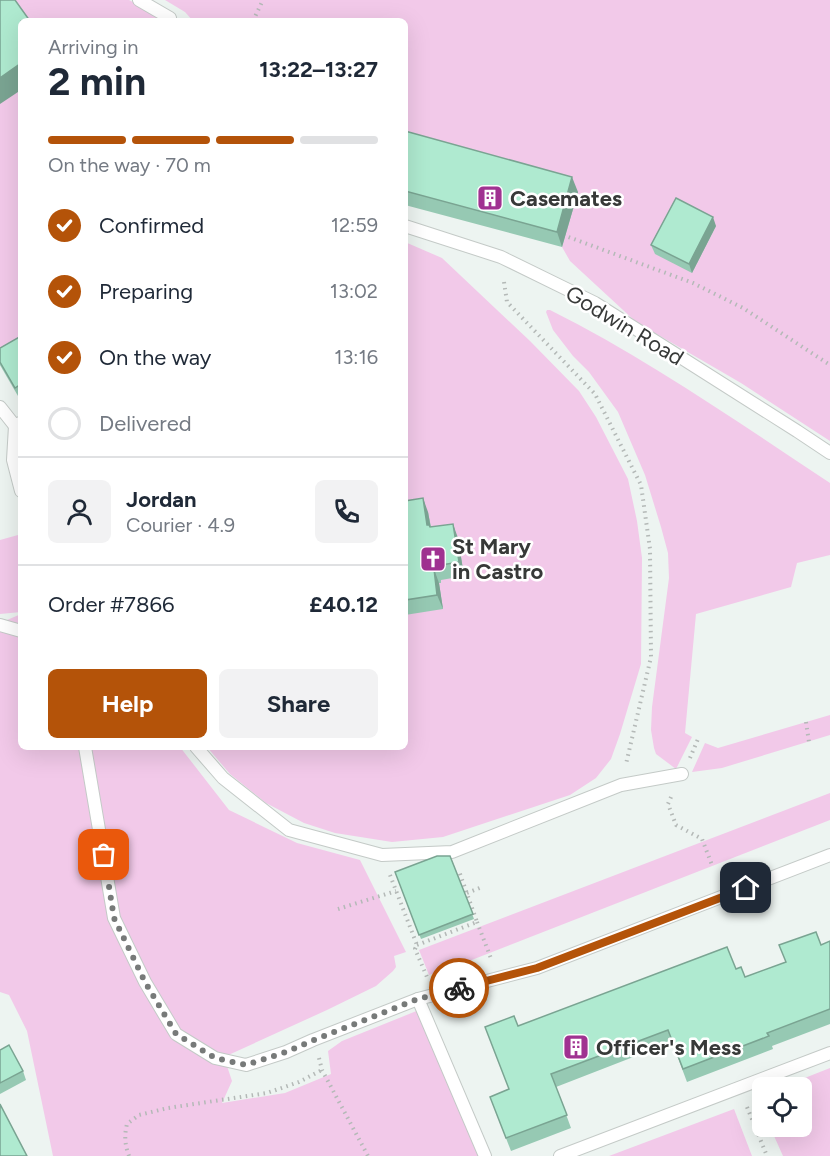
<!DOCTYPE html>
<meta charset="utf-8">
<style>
body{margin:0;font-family:Figtree,sans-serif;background:#f2f2f3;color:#1f2937;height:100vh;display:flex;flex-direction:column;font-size:22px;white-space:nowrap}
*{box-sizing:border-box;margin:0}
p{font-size:20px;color:#747a83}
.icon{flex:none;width:33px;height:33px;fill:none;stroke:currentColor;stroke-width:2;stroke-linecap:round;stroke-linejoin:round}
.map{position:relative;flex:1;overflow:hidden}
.drawer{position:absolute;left:18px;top:18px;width:390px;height:732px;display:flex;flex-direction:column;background:#fff;border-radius:9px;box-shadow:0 6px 24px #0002}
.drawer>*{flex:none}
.buttons{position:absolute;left:752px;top:1077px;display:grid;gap:12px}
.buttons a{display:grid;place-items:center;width:60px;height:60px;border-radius:9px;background:#fff;box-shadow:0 6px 24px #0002;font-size:30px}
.pin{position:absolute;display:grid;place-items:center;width:51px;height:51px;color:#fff;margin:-26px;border-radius:12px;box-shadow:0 3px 9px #0006}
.courier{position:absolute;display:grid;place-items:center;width:60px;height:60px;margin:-30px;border:4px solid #b45309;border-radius:50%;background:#fff;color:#222;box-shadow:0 2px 8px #0007}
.overview em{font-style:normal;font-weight:700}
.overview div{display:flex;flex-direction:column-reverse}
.overview{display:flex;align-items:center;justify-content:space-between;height:102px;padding:0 30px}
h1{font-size:39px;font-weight:700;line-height:45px}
.bar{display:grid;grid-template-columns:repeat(4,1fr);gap:9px 6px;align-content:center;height:72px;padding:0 30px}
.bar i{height:8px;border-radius:4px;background:#e0e1e3}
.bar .active{background:#b45309}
.bar p{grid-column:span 4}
.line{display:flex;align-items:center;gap:15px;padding:0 30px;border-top:2px solid #e0e1e3}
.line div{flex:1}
.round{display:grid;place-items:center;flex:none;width:63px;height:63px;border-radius:9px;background:#f2f2f3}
ol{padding:0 30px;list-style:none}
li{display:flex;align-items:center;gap:18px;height:66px}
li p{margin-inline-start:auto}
li .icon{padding:6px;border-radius:50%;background:#b45309;color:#fff;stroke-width:4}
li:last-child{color:#747a83}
li i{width:33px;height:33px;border:3px solid #e0e1e3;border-radius:50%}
.primary-button{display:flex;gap:12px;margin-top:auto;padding:12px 30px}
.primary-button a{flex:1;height:69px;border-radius:9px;background:#b45309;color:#fff;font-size:24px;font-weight:700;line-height:69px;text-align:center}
.primary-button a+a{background:#f2f2f3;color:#1f2937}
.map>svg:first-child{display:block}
</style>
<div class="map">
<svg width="830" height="1156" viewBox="0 0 830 1156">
<rect width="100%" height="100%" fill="#edf4f1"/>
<g fill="#f2c9e9">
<polygon points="14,0 129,0 168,21 23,21"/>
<polygon points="165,0 830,0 830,441 741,383 636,322 570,261 562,247 577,192 405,145 405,21 193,21 185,12"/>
<polygon points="0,86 14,94 21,90 21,347 0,359"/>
<polygon points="405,242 442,258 530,341 579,391 596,417 628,479 637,521 642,558 641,664 620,734 611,759 596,778 570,795 443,837 392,842 335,833 304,823 266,803 230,774 207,747 405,747"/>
<path d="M547,310H550C648,359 739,423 830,483V555L797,563L791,587L696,614L685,733L692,737L676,769L656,754L654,748L651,730L652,707L669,578L668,553L661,527L645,475L618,412L589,372L573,356L553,330L546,312Z"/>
<polygon points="18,535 21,543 21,612 0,614 0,540"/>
<polygon points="21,614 21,747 180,747 229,810 297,843 360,860 406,952 394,956 396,967 393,971 376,986 327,1010 224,1057 232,1081 222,1103 285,1093 331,1074 328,1051 342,1041 419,1010 478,1156 53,1156 27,1031 9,995 0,992 0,623"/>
<polygon points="830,715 830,735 722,768 692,772 705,743 718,748"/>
<polygon points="830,793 830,820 464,963 429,975 419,950"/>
<polygon points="830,1068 830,1156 783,1156 770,1127 801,1126 801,1088 782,1087"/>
<polygon points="734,1109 752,1156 609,1156"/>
</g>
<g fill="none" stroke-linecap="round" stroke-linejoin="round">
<defs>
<g id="service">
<polyline points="139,0 170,18"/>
<polyline points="405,226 501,257 595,303 797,431 830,453"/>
<polyline points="0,407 15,426 20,423"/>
<polyline points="21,428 15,426 13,460 21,491"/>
<polyline points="0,625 21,631"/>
<polyline points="85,747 114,918 145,982 176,1034 215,1058 246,1065 286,1052 313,1040 418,999 537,968 830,855"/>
<polyline points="196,747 223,778 289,830 382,855 452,852 621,785 682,774"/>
<polyline points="418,999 485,1156"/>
<polyline points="560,1156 830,1053"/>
</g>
</defs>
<use href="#service" stroke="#c4cac7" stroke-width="14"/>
<g stroke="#b4b9b7" stroke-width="4" stroke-dasharray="1.5 4.5" stroke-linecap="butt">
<polyline points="253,21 263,0"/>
<polyline points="563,235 693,283 743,308 830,365"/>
<polyline points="504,282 507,302 595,394 641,485 650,549 651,657 626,764"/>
<polyline points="806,722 809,742"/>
<polyline points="690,758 698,739"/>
<polyline points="671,797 668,804 676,825 702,839 712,865"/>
<polyline points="390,875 417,945 415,949 427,977"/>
<polyline points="467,893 482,887"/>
<polyline points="338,909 396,891"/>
<polyline points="477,922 492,961"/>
<polyline points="417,945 477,922 459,871"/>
<polyline points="319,1058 322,1070 368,1156"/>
<polyline points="747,1107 767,1156"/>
<path d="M129,1156C125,1145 124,1136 127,1124L139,1115L168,1108L267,1093L299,1082L322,1070"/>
</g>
<use href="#service" stroke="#fff" stroke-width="12"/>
</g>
<g fill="#96c9b3">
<polygon points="405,131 578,192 562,247 405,205"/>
<polygon points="716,226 692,273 655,254 651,245"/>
<polygon points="21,336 21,395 18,396 0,365 0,348"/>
<polygon points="405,501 428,512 431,527 458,538 464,576 441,580 441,583 439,583 443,609 405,615"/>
<polygon points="450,856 474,919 421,939 395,872"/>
<polygon points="830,941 830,1024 772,1046 773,1049 687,1082 672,1042 556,1087 571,1128 511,1151 490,1097 509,1089 518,1026 745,977 786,962 821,945"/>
<polygon points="0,1050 23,1071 26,1080 0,1094"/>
</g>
<g fill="#7aa492">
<polygon points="21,63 21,90 0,104 0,78"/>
<polygon points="572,177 578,192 562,247 557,232"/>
<polygon points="713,217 716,226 692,273 689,264"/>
<polygon points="423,498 428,512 431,529 427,525"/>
<polygon points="453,524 458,538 464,576 459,562"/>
<polygon points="434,569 439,583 443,609 437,595"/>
</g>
<g fill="#afead0" stroke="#7aa492" stroke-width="1.5">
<polygon points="0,0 15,0 30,21 21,21 21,63 0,78"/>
<polygon points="405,131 572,177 557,232 405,191"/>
<polygon points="676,198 713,217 689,264 651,245"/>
<polygon points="21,336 21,384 15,388 0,362 0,348"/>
<polygon points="423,498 427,525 429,525 430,527 453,524 459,562 436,566 436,569 434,569 437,595 405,600 405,501"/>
<polygon points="437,856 450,856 473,914 419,935 395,872"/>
<polygon points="816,932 821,945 830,941 830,1009 767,1033 769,1036 683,1069 668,1030 551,1074 567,1115 506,1138 490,1097 509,1089 485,1027 514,1016 518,1026 727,947 736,969 741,967 745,977 786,962 779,945"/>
<polygon points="9,1045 23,1071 0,1083 0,1050"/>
<polygon points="0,1104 27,1156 0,1156"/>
</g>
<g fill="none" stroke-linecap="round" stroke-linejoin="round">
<polyline stroke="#777a79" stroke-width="6" stroke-dasharray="0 10.8" points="104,855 114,918 145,982 176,1034 215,1058 246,1065 286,1052 314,1040 418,999 459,988"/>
<polyline stroke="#b45309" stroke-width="8" points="459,988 537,968 746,888"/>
</g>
<defs>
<symbol id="building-square" viewBox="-11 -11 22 22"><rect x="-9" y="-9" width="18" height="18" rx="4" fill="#a03291" stroke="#fff"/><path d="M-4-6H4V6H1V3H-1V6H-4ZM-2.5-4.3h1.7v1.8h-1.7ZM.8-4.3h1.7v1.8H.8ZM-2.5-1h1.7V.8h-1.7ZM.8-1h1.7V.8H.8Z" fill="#fff"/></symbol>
<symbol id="church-square" viewBox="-11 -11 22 22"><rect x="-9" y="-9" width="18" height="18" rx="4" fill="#a03291" stroke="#fff"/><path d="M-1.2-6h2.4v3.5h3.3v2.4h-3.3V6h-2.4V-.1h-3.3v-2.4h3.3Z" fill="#fff"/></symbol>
</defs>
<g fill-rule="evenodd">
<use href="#building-square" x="475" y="183" width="30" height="30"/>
<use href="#church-square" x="418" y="544" width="30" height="30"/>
<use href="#building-square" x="561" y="1032" width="30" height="30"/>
</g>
<g text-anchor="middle" stroke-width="5" stroke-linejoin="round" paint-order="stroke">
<g font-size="22" font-weight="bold" fill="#373938" stroke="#fff" text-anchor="start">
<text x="510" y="206">Casemates</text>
<text x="452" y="554">St Mary<tspan x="452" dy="25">in Castro</tspan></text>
<text x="596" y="1055">Officer's Mess</text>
</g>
<g font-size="22" fill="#373938" stroke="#fff">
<text transform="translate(625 325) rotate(31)" y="8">Godwin Road</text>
</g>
</g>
</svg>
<div class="buttons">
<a><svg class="icon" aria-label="locate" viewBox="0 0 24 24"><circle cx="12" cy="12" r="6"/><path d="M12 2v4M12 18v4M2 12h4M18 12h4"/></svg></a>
</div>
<div class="pin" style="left:104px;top:855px;background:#ea580c"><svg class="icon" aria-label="bag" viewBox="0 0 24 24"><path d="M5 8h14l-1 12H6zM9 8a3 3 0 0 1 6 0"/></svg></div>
<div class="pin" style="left:746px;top:888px;background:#1f2937"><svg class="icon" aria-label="home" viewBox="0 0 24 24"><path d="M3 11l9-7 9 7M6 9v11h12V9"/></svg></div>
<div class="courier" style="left:459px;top:988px"><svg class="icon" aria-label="bike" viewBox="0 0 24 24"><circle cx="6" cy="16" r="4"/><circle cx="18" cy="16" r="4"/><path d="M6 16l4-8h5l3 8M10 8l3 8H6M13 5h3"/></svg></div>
<section class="drawer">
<div class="overview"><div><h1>2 min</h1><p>Arriving in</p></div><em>13:22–13:27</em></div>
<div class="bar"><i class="active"></i><i class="active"></i><i class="active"></i><i></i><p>On the way · 70 m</p></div>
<ol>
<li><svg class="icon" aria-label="check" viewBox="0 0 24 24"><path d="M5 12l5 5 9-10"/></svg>Confirmed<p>12:59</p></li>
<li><svg class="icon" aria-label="check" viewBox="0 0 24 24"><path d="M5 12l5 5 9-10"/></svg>Preparing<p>13:02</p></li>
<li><svg class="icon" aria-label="check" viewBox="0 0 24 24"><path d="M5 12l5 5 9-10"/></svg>On the way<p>13:16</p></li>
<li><i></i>Delivered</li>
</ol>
<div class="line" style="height:108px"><a class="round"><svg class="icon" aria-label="person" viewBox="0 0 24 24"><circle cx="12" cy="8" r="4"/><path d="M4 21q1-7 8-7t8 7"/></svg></a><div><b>Jordan</b><p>Courier · 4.9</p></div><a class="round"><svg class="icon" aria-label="phone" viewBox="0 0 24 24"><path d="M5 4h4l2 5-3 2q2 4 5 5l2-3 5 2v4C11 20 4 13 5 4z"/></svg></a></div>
<div class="line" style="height:78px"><div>Order #7866</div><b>£40.12</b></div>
<div class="primary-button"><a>Help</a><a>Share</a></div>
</section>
</div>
